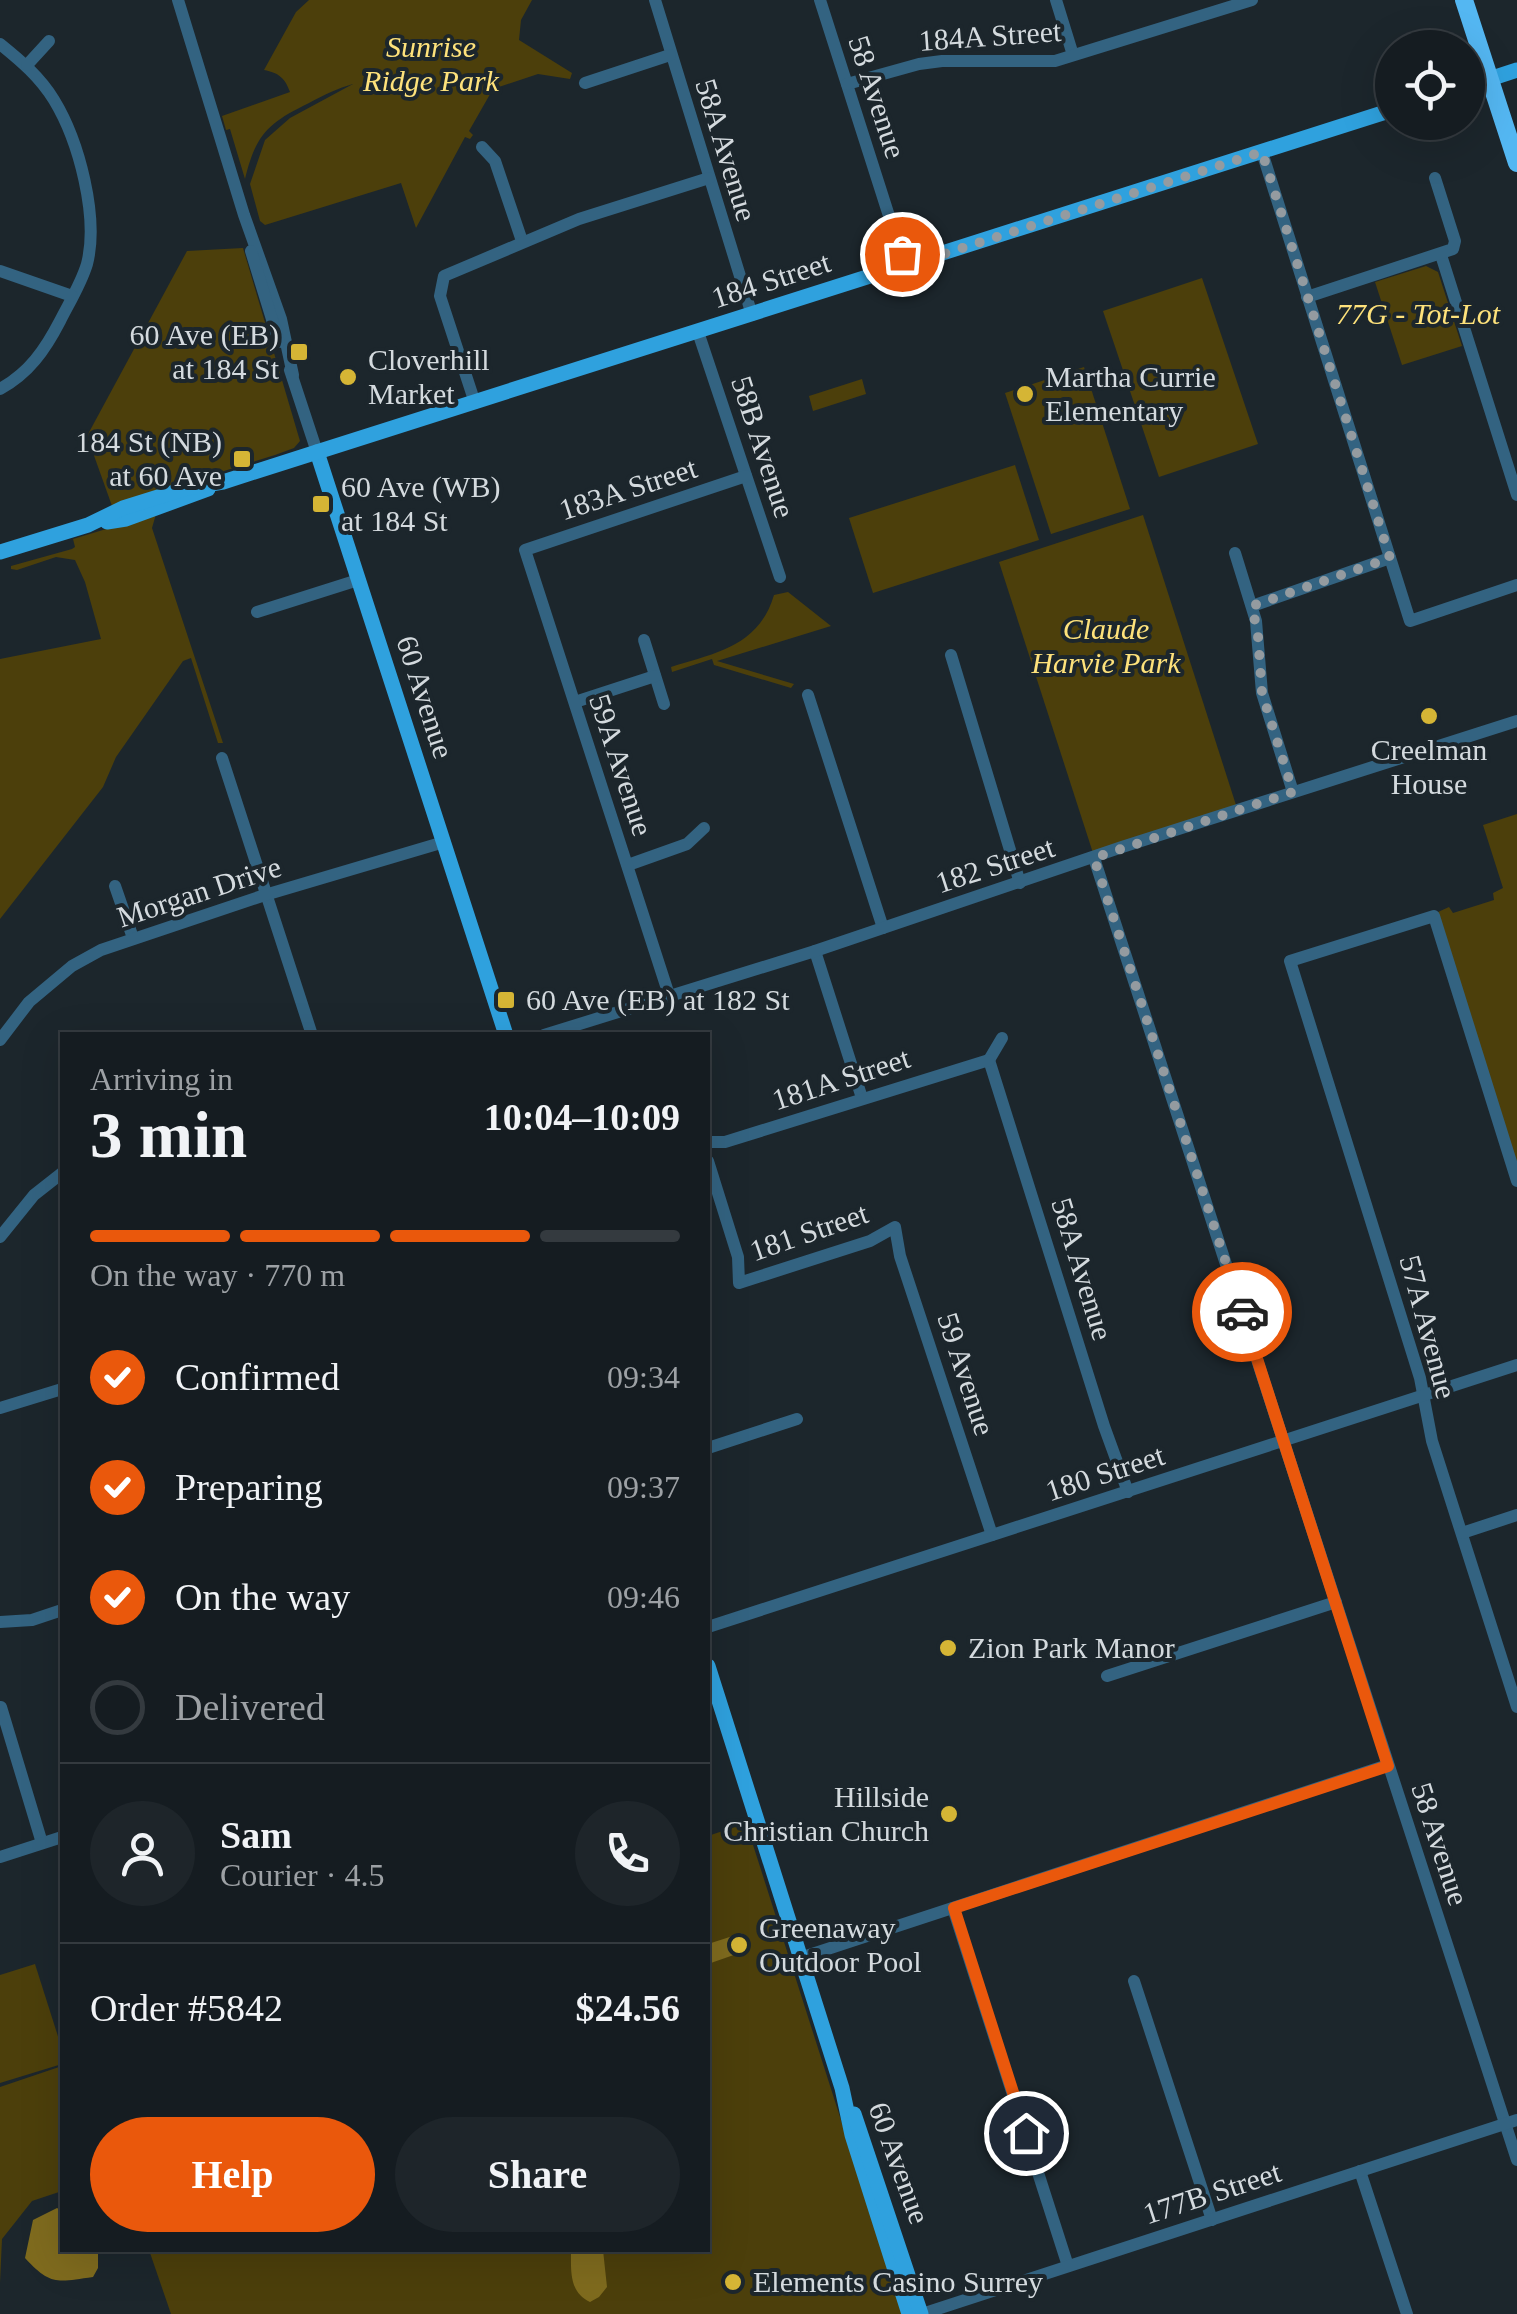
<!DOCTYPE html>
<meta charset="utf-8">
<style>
body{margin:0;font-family:"Times New Roman",serif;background:#1e252a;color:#f1f3f6;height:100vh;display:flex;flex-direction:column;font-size:38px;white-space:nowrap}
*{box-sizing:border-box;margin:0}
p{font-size:32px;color:#9da1a5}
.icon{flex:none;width:55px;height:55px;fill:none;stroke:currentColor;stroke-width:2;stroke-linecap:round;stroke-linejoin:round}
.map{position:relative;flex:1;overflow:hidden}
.sheet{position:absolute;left:60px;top:1032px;width:650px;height:1220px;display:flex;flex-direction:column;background:#151c21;border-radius:0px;box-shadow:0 10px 40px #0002,0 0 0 2px #343a3f}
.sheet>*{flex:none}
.fabs{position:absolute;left:1375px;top:30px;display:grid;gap:20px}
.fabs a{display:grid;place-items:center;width:110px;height:110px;border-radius:50%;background:#151c21;box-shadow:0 10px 40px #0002,0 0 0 2px #343a3f;font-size:50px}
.pin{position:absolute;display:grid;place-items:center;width:85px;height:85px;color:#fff;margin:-42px;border:5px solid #fff;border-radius:50%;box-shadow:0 2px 10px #0007}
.courier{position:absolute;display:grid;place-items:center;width:100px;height:100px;margin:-50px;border:8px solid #ea580c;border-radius:50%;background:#fff;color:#222;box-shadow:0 2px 12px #0007}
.summary em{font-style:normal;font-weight:700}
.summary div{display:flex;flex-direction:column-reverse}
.summary{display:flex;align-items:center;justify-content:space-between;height:170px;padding:0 30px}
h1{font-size:65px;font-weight:700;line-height:75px}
.bar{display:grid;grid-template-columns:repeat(4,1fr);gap:15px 10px;align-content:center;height:120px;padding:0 30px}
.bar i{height:12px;border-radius:8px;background:#343a3f}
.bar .on{background:#ea580c}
.bar p{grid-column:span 4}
.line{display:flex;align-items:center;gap:25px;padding:0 30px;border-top:2px solid #343a3f}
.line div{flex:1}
.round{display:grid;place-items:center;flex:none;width:105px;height:105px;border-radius:52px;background:#1e252a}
ol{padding:0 30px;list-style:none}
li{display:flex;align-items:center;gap:30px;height:110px}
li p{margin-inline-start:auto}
li .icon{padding:10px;border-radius:50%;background:#ea580c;color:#fff;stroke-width:4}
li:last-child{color:#9da1a5}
li i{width:55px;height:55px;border:5px solid #343a3f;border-radius:50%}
.button{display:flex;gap:20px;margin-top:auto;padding:20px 30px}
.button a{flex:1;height:115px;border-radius:60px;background:#ea580c;color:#fff;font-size:40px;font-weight:700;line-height:115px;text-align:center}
.button a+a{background:#1e252a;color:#f1f3f6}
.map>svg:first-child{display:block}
</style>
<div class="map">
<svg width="1517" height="2314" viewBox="0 0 1517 2314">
<rect width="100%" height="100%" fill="#1c262c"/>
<g fill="#4c3f0b">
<path d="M309,0H532L521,20L519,40L572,73L570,79L538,74L493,89L469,131L473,135L470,139L465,137L416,228L401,183L265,225L260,221L250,184L265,140L290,118L353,84C338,88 324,95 309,103C268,123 256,134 245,179L230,129L226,130L222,116L290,92C285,78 279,73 264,70L296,12Z"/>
<polygon points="243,248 300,441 294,448 275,455 112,506 87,436 187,251"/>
<polygon points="1426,266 1438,272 1462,346 1402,365 1375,282"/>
<polygon points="1202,278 1258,444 1159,477 1103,311"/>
<polygon points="1084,367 1130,509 1051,534 1005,393"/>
<polygon points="862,379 866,394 813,411 809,396"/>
<polygon points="1015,465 1039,540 873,593 849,518"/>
<polygon points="156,514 152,528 223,743 218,743 191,658 183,661 116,757 103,787 0,919 0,659 101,639 85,582 75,560 56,557 17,570 11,569 11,566 72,549 75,547 73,539"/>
<polygon points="1143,515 1236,805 1093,853 999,562"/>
<path d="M788,592L831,626L717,661L794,684L791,688L714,665L712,659L672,672L671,667C716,653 759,646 774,595Z"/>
<polygon points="1517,814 1517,1170 1438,912 1449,907 1453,913 1494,900 1493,893 1503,888 1483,825"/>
<polygon points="746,1823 903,2314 171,2314 149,2250 708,2250 708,1836"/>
<polygon points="35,1964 62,2049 62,2064 0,2083 0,1975"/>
<polygon points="62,2066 62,2191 32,2201 2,2239 0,2283 0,2087"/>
</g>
<g fill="#7f6b1e">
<polygon points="742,1933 748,1950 708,1964 708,1944"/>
<path d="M57,2208L62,2211V2250H98V2268L93,2277C57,2282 51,2286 25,2258L33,2220Z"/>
<path d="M571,2250H603L607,2287L599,2297L590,2302C569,2292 571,2271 571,2250Z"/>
</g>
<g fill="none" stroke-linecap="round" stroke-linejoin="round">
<g stroke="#336381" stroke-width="12">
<polyline points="178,0 244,215 281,319 293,375"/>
<polyline points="655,0 752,315"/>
<polyline points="820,0 905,266"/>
<polyline points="1056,0 1073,55"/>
<path d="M0,44C21,61 40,77 54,100C79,141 99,217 87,264C81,284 69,303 60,321C45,350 29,373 0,389"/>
<polyline points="27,65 49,41"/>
<polyline points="585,83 670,55"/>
<polyline points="847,84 919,64 942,61 1055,61 1252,0"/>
<polyline points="482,147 495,161 522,241"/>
<polyline points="1262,152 1410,621 1517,585"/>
<polyline points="251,251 279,342"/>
<polyline points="1441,255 1517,495"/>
<polyline points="0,271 72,296"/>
<polyline points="1307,297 1453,249 1455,241 1435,178"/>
<polyline points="698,332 780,577"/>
<polyline points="290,370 317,452"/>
<polyline points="475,403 440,296 444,276 579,219 709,178"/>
<polyline points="1235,553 1256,621 1262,693 1293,792"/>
<polyline points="1252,606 1390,558"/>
<polyline points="257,612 358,580"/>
<polyline points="644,640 664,704"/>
<polyline points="951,655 1020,883"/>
<polyline points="808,695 883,928"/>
<polyline points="575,702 655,676"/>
<polyline points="222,758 312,1035"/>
<polyline points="1094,858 1517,2160"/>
<polyline points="628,865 687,844 704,828"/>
<polyline points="115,886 133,938"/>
<polyline points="815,951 862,1098"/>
<polyline points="669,995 525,550 746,476"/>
<polyline points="544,1035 815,951 1122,847 1517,721"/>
<polyline points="0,1040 29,1002 72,966 101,950 265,895 444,842"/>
<polyline points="989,1060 1104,1426 1128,1492"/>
<polyline points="989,1060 1002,1038"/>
<polyline points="708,1142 725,1142 989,1060"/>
<polyline points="708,1161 738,1257 739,1283 870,1241 895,1227 900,1256 992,1535"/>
<polyline points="1517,1181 1434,916 1290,961 1420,1378 1432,1441 1517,1707"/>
<polyline points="0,1237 34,1195 62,1173"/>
<polyline points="0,1408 62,1389"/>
<polyline points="708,1448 797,1419"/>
<polyline points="1462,1533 1517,1515"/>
<polyline points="0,1622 32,1620 62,1610"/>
<polyline points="708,1627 1517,1365"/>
<polyline points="1107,1676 1336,1602"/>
<polyline points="1,1707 42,1843"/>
<polyline points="0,1857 62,1837"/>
<polyline points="953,1908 1068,2266"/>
<polyline points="800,1958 1388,1765"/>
<polyline points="1134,1981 1212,2220"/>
<polyline points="1360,2171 1407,2314"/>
<polyline points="922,2314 1517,2120"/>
</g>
<g stroke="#2fa1de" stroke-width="15">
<polyline points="1468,86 1517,70"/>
<polyline points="317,452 506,1035"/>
<polyline points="107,522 126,519 208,489"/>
<polyline points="0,552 88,525 123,508 187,488 223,482 317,452 1392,110"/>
<polyline points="708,1666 842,2088 852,2135 909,2314"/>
<polyline points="854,2114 921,2314"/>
</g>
<polyline stroke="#54b7f2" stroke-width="18" points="1464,0 1517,163"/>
</g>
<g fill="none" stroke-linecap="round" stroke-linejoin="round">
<polyline stroke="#949ba0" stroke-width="10" stroke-dasharray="0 18" points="902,254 906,266 1262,152 1390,558 1252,606 1258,636 1262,693 1293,792 1094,858 1242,1312"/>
<polyline stroke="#ea580c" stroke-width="12" points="1026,2133 954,1908 1388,1766 1242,1312"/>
</g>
<g fill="#d5b535" stroke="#1c262c" stroke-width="4">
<rect x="289" y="342" width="20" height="20" rx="5"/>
<circle cx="348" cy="377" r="10"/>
<circle cx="1025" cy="394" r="10"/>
<rect x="232" y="449" width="20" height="20" rx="5"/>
<rect x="311" y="494" width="20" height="20" rx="5"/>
<circle cx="1429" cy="716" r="10"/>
<rect x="496" y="990" width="20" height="20" rx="5"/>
<circle cx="948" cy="1648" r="10"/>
<circle cx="949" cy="1814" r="10"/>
<circle cx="739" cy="1945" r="10"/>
<circle cx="733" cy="2282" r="10"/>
</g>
<g text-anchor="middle" stroke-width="8" stroke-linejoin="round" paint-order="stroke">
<g font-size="30" fill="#d4dade" stroke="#1c262c">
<text transform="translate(990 36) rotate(-4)" y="10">184A Street</text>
<text transform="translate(877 97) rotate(72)" y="10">58 Avenue</text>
<text transform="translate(726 150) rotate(73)" y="10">58A Avenue</text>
<text transform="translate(771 280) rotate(-18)" y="10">184 Street</text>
<text transform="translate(763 447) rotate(72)" y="10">58B Avenue</text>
<text transform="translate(628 489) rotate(-18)" y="10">183A Street</text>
<text transform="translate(425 697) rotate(72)" y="10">60 Avenue</text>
<text transform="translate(621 765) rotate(72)" y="10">59A Avenue</text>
<text transform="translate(995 865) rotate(-18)" y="10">182 Street</text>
<text transform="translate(199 892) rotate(-18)" y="10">Morgan Drive</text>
<text transform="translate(841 1079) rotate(-18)" y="10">181A Street</text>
<text transform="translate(809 1232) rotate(-19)" y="10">181 Street</text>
<text transform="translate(1082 1269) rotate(73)" y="10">58A Avenue</text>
<text transform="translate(1428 1327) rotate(75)" y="10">57A Avenue</text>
<text transform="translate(966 1374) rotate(72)" y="10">59 Avenue</text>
<text transform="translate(1105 1473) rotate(-18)" y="10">180 Street</text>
<text transform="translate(1440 1844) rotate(72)" y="10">58 Avenue</text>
<text transform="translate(899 2163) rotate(70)" y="10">60 Avenue</text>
<text transform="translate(1212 2193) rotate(-18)" y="10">177B Street</text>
</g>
<g font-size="30" font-style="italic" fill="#fee27b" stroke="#1c262c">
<text x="431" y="57">Sunrise<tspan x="431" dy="34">Ridge Park</tspan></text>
<text x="1418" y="324">77G - Tot-Lot</text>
<text x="1106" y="639">Claude<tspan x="1106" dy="34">Harvie Park</tspan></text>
</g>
<g font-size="30" fill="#d4dade" stroke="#1c262c" text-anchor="start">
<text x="279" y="345" text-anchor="end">60 Ave (EB)<tspan x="279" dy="34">at 184 St</tspan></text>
<text x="368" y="370">Cloverhill<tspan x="368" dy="34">Market</tspan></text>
<text x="1045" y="387">Martha Currie<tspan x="1045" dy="34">Elementary</tspan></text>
<text x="222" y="452" text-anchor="end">184 St (NB)<tspan x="222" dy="34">at 60 Ave</tspan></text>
<text x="341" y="497">60 Ave (WB)<tspan x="341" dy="34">at 184 St</tspan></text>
<text x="1429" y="760" text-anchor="middle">Creelman<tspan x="1429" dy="34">House</tspan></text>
<text x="526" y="1010">60 Ave (EB) at 182 St</text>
<text x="968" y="1658">Zion Park Manor</text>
<text x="929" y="1807" text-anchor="end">Hillside<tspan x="929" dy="34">Christian Church</tspan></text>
<text x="759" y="1938">Greenaway<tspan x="759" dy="34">Outdoor Pool</tspan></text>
<text x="753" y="2292">Elements Casino Surrey</text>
</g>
</g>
</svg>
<div class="fabs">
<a><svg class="icon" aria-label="locate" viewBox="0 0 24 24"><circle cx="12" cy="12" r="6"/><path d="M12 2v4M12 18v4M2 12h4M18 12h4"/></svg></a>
</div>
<div class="pin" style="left:902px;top:254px;background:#ea580c"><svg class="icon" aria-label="bag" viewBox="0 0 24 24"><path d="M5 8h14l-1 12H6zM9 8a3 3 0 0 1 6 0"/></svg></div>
<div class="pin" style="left:1026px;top:2133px;background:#1f2937"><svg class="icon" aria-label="home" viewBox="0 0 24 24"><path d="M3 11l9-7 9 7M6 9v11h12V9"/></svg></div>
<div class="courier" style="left:1242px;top:1312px"><svg class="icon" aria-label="car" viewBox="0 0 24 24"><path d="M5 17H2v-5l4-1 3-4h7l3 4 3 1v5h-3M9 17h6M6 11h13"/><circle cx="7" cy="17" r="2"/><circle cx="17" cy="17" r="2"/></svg></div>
<section class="sheet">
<div class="summary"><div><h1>3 min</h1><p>Arriving in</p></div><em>10:04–10:09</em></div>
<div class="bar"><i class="on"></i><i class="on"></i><i class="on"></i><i></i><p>On the way · 770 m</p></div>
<ol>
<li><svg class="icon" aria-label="check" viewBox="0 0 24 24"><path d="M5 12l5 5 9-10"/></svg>Confirmed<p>09:34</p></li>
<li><svg class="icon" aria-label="check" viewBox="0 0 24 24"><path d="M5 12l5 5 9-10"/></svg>Preparing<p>09:37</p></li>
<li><svg class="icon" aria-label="check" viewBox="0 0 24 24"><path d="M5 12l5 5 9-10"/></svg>On the way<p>09:46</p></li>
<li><i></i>Delivered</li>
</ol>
<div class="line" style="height:180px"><a class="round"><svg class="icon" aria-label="person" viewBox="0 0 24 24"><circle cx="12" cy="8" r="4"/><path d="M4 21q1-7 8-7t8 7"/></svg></a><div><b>Sam</b><p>Courier · 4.5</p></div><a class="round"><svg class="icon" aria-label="phone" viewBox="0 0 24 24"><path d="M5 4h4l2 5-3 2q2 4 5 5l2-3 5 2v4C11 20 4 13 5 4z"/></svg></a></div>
<div class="line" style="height:130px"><div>Order #5842</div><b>$24.56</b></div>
<div class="button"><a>Help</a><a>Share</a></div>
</section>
</div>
